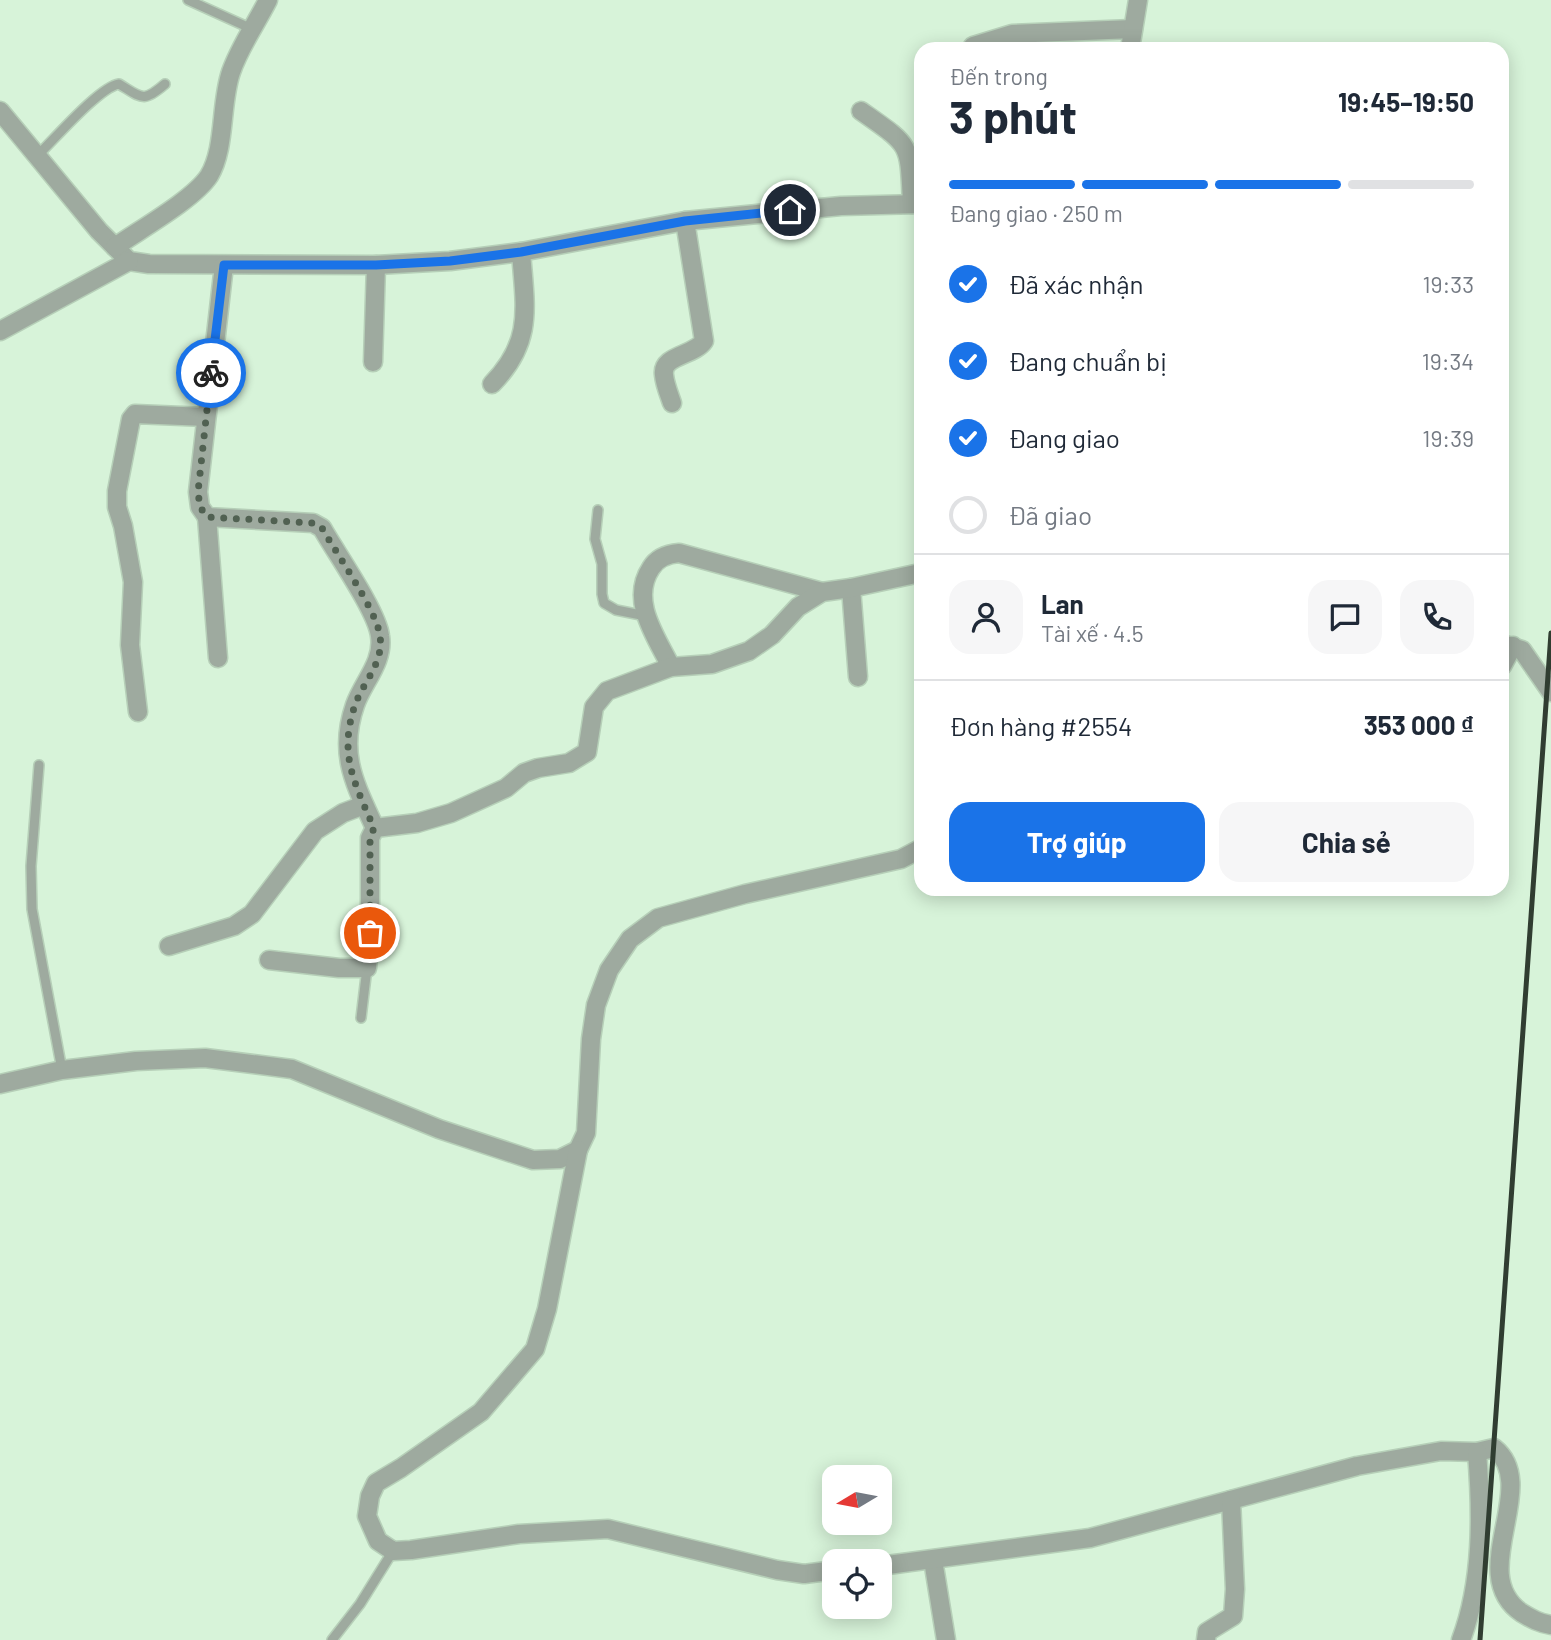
<!DOCTYPE html>
<html lang="vi">
<meta charset="utf-8">
<style>
body{margin:0;font-family:Barlow,sans-serif;background:#f6f6f7;color:#1f2937;height:100vh;display:flex;flex-direction:column;font-size:26px;white-space:nowrap}
*{box-sizing:border-box;margin:0}
p{font-size:23px;color:#747a83}
.icon{flex:none;width:38px;height:38px;fill:none;stroke:currentColor;stroke-width:2;stroke-linecap:round;stroke-linejoin:round}
.map{position:relative;flex:1;overflow:hidden}
.details{position:absolute;left:914px;top:42px;width:595px;height:854px;display:flex;flex-direction:column;background:#fff;border-radius:21px;box-shadow:0 4px 18px #0003}
.details>*{flex:none}
.needle{width:46px;rotate:260deg}
.controls{position:absolute;left:822px;top:1465px;display:grid;gap:14px}
.controls a{display:grid;place-items:center;width:70px;height:70px;border-radius:14px;background:#fff;box-shadow:0 4px 18px #0003;font-size:35px}
.pin{position:absolute;display:grid;place-items:center;width:60px;height:60px;color:#fff;margin:-30px;border:4px solid #fff;border-radius:50%;box-shadow:0 2px 7px #0007}
.courier{position:absolute;display:grid;place-items:center;width:70px;height:70px;margin:-35px;border:5px solid #1a73e8;border-radius:50%;background:#fff;color:#222;box-shadow:0 2px 9px #0007}
.headline em{font-style:normal;font-weight:700}
.headline div{display:flex;flex-direction:column-reverse}
.headline{display:flex;align-items:center;justify-content:space-between;height:119px;padding:0 35px}
h1{font-size:46px;font-weight:700;line-height:52px}
.bar{display:grid;grid-template-columns:repeat(4,1fr);gap:10px 7px;align-content:center;height:84px;padding:0 35px}
.bar i{height:9px;border-radius:5px;background:#e0e1e3}
.bar .active{background:#1a73e8}
.bar p{grid-column:span 4}
.line{display:flex;align-items:center;gap:18px;padding:0 35px;border-top:2px solid #e0e1e3}
.line div{flex:1}
.round{display:grid;place-items:center;flex:none;width:74px;height:74px;border-radius:21px;background:#f6f6f7}
ol{padding:0 35px;list-style:none}
li{display:flex;align-items:center;gap:21px;height:77px}
li p{margin-inline-start:auto}
li .icon{padding:7px;border-radius:50%;background:#1a73e8;color:#fff;stroke-width:4}
li:last-child{color:#747a83}
li i{width:38px;height:38px;border:4px solid #e0e1e3;border-radius:50%}
.button{display:flex;gap:14px;margin-top:auto;padding:14px 35px}
.button a{flex:1;height:80px;border-radius:21px;background:#1a73e8;color:#fff;font-size:28px;font-weight:700;line-height:80px;text-align:center}
.button a+a{background:#f6f6f7;color:#1f2937}
.map>svg:first-child{display:block}
</style>
<div class="map">
<svg width="1551" height="1640" viewBox="0 0 1551 1640">
<rect width="100%" height="100%" fill="#d7f3d9"/>
<g fill="none" stroke-linecap="round" stroke-linejoin="round">
<defs>
<g id="lane">
<polyline points="188,0 252,29"/>
<path d="M36,157C53,141 99,87 119,84C142,98 143,103 165,84"/>
<polyline points="598,510 595,539 602,564 602,594 604,603 616,610 646,616"/>
<polyline points="39,765 31,866 32,909 62,1070"/>
<polyline points="361,1018 367,968"/>
<polyline points="332,1640 360,1604 393,1551"/>
</g>
<g id="street">
<polyline points="973,46 1012,34 1133,29"/>
<polyline points="1130,49 1138,0"/>
<polyline points="0,111 99,231 129,261 149,264 376,265 450,261 521,252 685,221 841,206 920,204"/>
<path d="M861,111C912,147 909,142 912,204"/>
<path d="M115,247C139,230 193,200 209,176C226,148 220,104 231,72C240,46 256,24 268,0"/>
<path d="M224,265L198,492L200,507L207,517L313,523L322,528C336,553 377,611 380,636C384,662 363,682 355,705C338,754 355,784 375,828"/>
<polyline points="0,331 129,261"/>
<polyline points="373,362 376,265"/>
<path d="M492,384C534,341 525,307 521,252"/>
<path d="M672,403C669,394 665,385 664,375C661,355 694,356 704,341L685,221"/>
<polyline points="207,517 218,658"/>
<polyline points="851,588 858,677"/>
<polyline points="1502,644 1522,650 1551,692"/>
<polyline points="1502,666 1513,646"/>
<path d="M671,667C657,638 629,601 651,568C657,558 667,554 679,553L822,592"/>
<polyline points="138,712 130,645 133,582 123,526 117,507 117,491 131,419 135,414 206,417"/>
<polyline points="169,946 234,926 252,914 315,831 343,813 364,805"/>
<polyline points="269,960 339,968 367,968 370,933 370,838 375,828 417,823 451,813 506,788 524,773 538,768 569,763 587,752 594,707 607,691 671,667 712,664 749,651 772,635 798,607 822,592 851,588 920,573"/>
<polyline points="0,1084 62,1070 136,1061 205,1058 292,1069 439,1129 533,1160 560,1159 578,1150 586,1133 591,1039 596,1005 609,970 630,939 658,918 745,894 901,859 920,849"/>
<polyline points="578,1150 547,1309 535,1349 481,1412 401,1468 376,1483 370,1496 367,1516 378,1541 393,1551 411,1550 519,1534 608,1529 777,1570 804,1574 835,1570"/>
<polyline points="933,1560 946,1640"/>
<path d="M880,1566L1090,1538L1357,1466L1441,1451L1477,1452L1494,1448C1542,1486 1464,1574 1522,1613C1532,1619 1539,1623 1551,1625"/>
<polyline points="1206,1640 1207,1632 1233,1616 1235,1589 1231,1500"/>
<path d="M1461,1640C1483,1581 1482,1514 1477,1452"/>
</g>
</defs>
<use href="#lane" stroke="#b6cfb8" stroke-width="12"/>
<use href="#street" stroke="#b6cfb8" stroke-width="21"/>
<use href="#lane" stroke="#9eaa9f" stroke-width="9"/>
<use href="#street" stroke="#9eaa9f" stroke-width="18"/>
<polyline stroke="#303d31" stroke-width="5" points="1480,1640 1551,633"/>
</g>
<g fill="none" stroke-linecap="round" stroke-linejoin="round">
<path stroke="#516152" stroke-width="7" stroke-dasharray="0 12.6" d="M211,373L198,492L200,507L207,517L313,523L322,528C336,553 377,611 380,636C384,663 363,682 355,705C338,755 355,784 374,828L370,838V933"/>
<polyline stroke="#1a73e8" stroke-width="9" points="211,373 224,265 376,265 450,261 521,252 685,221 790,210"/>
</g>
</svg>
<div class="controls">
<a><svg class="needle" viewBox="-14 -14 28 28"><path d="M0-13l5 13h-10z" fill="#e53935"/><path d="M0 13l5-13h-10z" fill="#747a83"/></svg></a>
<a><svg class="icon" aria-label="locate" viewBox="0 0 24 24"><circle cx="12" cy="12" r="6"/><path d="M12 2v4M12 18v4M2 12h4M18 12h4"/></svg></a>
</div>
<div class="pin" style="left:370px;top:933px;background:#ea580c"><svg class="icon" aria-label="bag" viewBox="0 0 24 24"><path d="M5 8h14l-1 12H6zM9 8a3 3 0 0 1 6 0"/></svg></div>
<div class="pin" style="left:790px;top:210px;background:#1f2937"><svg class="icon" aria-label="home" viewBox="0 0 24 24"><path d="M3 11l9-7 9 7M6 9v11h12V9"/></svg></div>
<div class="courier" style="left:211px;top:373px"><svg class="icon" aria-label="bike" viewBox="0 0 24 24"><circle cx="6" cy="16" r="4"/><circle cx="18" cy="16" r="4"/><path d="M6 16l4-8h5l3 8M10 8l3 8H6M13 5h3"/></svg></div>
<section class="details">
<div class="headline"><div><h1>3 phút</h1><p>Đến trong</p></div><em>19:45–19:50</em></div>
<div class="bar"><i class="active"></i><i class="active"></i><i class="active"></i><i></i><p>Đang giao · 250 m</p></div>
<ol>
<li><svg class="icon" aria-label="check" viewBox="0 0 24 24"><path d="M5 12l5 5 9-10"/></svg>Đã xác nhận<p>19:33</p></li>
<li><svg class="icon" aria-label="check" viewBox="0 0 24 24"><path d="M5 12l5 5 9-10"/></svg>Đang chuẩn bị<p>19:34</p></li>
<li><svg class="icon" aria-label="check" viewBox="0 0 24 24"><path d="M5 12l5 5 9-10"/></svg>Đang giao<p>19:39</p></li>
<li><i></i>Đã giao</li>
</ol>
<div class="line" style="height:126px"><a class="round"><svg class="icon" aria-label="person" viewBox="0 0 24 24"><circle cx="12" cy="8" r="4"/><path d="M4 21q1-7 8-7t8 7"/></svg></a><div><b>Lan</b><p>Tài xế · 4.5</p></div><a class="round"><svg class="icon" aria-label="chat" viewBox="0 0 24 24"><path d="M4 5h16v11H9l-5 4z"/></svg></a><a class="round"><svg class="icon" aria-label="phone" viewBox="0 0 24 24"><path d="M5 4h4l2 5-3 2q2 4 5 5l2-3 5 2v4C11 20 4 13 5 4z"/></svg></a></div>
<div class="line" style="height:91px"><div>Đơn hàng #2554</div><b>353 000 ₫</b></div>
<div class="button"><a>Trợ giúp</a><a>Chia sẻ</a></div>
</section>
</div>
